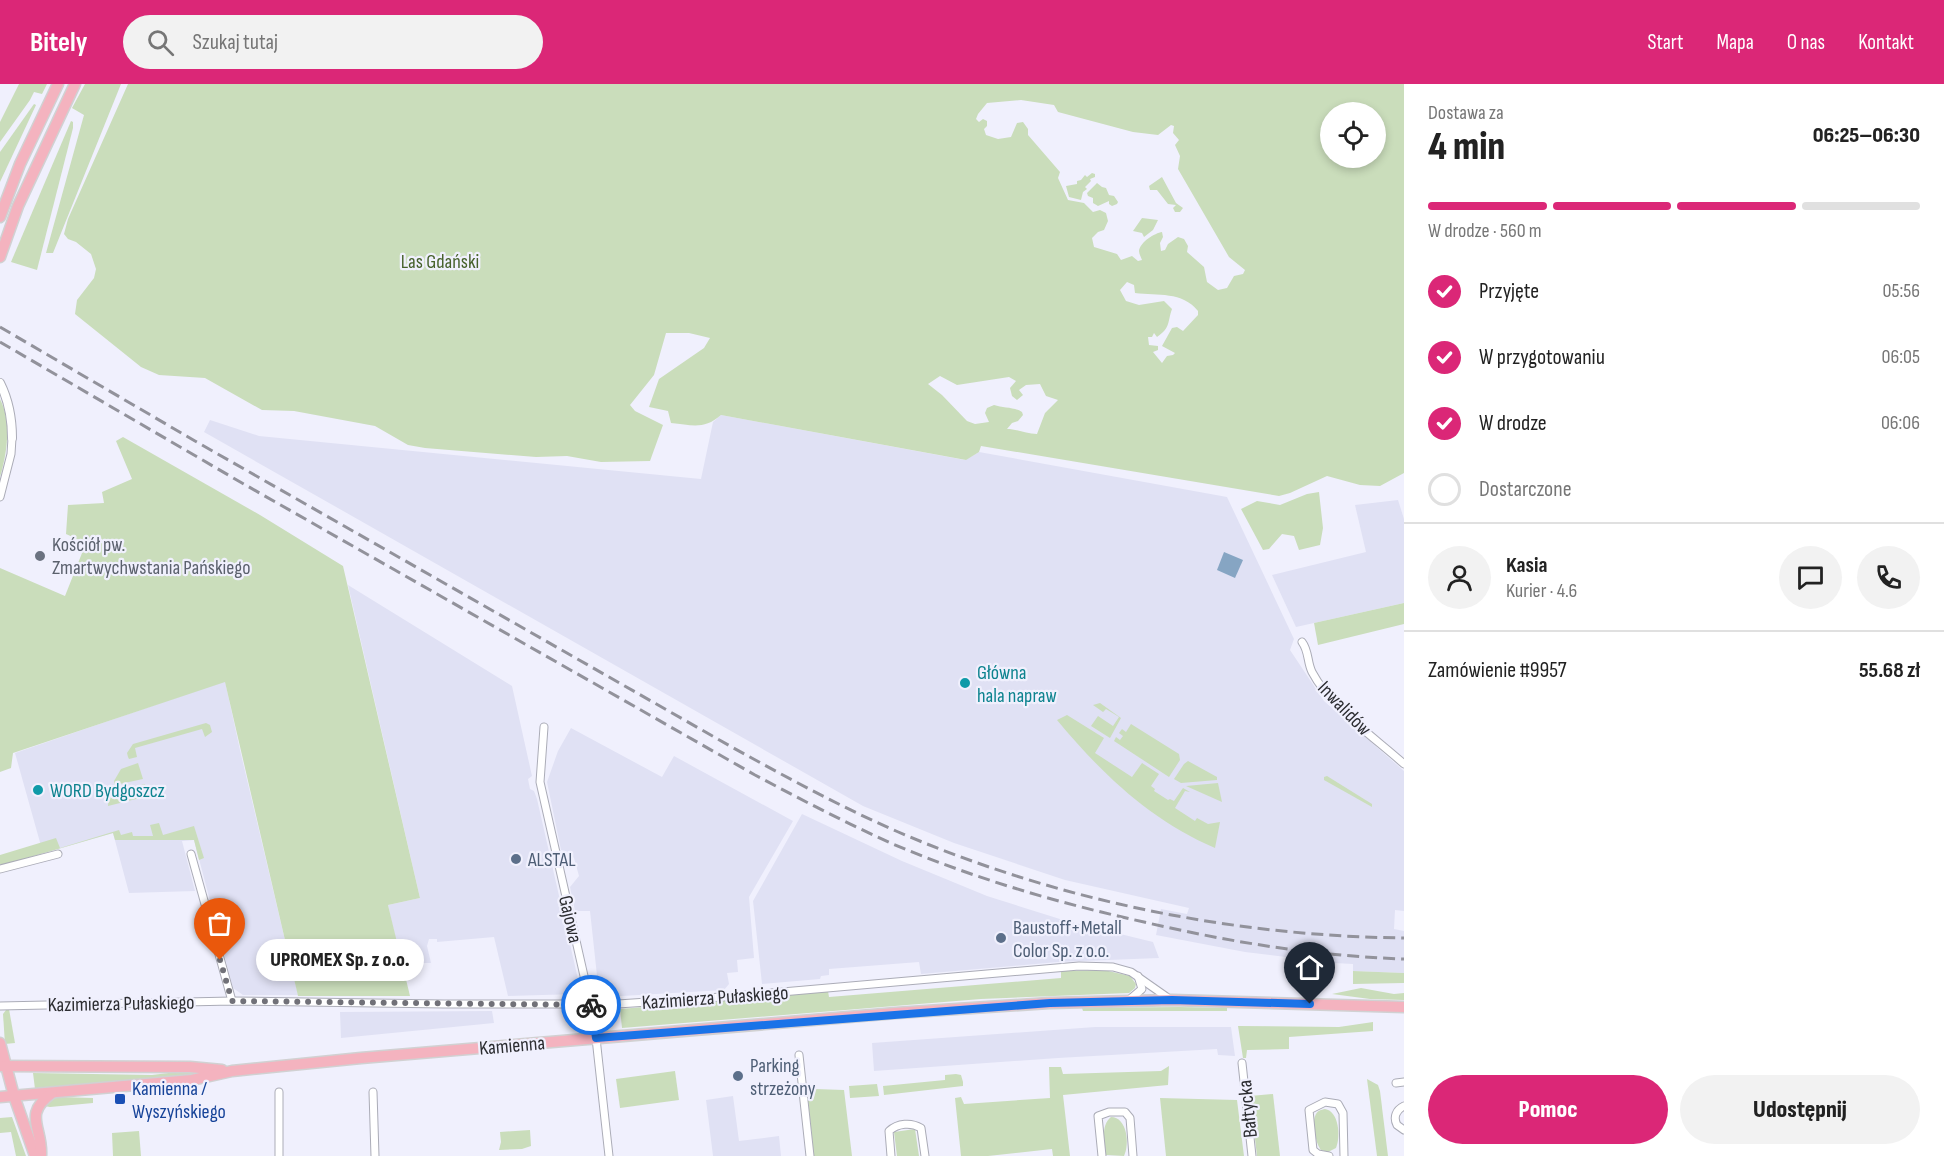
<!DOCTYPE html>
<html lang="pl">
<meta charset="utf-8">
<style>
body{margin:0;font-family:"Sofia Sans Condensed",sans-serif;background:#f2f2f2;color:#222;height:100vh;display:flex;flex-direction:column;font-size:22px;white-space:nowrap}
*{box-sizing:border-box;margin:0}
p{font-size:20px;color:#767676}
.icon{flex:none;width:33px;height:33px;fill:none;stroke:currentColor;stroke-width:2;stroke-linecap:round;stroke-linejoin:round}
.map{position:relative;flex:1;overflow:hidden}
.details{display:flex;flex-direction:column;background:#fff;width:540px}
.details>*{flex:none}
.fabs{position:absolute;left:1320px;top:18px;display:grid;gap:12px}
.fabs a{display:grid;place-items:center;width:66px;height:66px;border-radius:50%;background:#fff;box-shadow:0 3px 9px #0003;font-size:30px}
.pin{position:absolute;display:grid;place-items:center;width:51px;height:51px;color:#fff;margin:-62px -26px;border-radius:50% 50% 50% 0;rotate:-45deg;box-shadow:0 0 6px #0007}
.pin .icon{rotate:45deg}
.courier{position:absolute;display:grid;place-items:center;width:60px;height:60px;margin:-30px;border:4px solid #1a73e8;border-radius:50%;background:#fff;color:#222;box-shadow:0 2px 8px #0007}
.bubble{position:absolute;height:42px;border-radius:21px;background:#fff;box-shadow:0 3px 9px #0003;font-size:20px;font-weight:800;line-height:42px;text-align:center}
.overview em{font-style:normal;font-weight:800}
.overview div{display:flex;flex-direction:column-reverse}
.overview{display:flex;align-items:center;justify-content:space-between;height:102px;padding:0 24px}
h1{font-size:39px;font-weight:800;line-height:45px}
.bar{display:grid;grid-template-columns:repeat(4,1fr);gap:9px 6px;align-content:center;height:72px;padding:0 24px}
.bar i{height:8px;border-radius:4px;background:#e0e0e0}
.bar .current{background:#db2777}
.bar p{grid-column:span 4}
.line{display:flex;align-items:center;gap:15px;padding:0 24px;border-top:2px solid #e0e0e0}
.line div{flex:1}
.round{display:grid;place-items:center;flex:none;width:63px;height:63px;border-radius:32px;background:#f2f2f2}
ol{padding:0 24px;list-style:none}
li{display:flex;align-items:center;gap:18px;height:66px}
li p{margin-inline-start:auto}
li .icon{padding:6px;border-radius:50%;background:#db2777;color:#fff;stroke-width:4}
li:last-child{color:#767676}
li i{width:33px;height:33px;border:3px solid #e0e0e0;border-radius:50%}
.button{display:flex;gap:12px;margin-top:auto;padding:12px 24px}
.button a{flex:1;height:69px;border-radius:36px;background:#db2777;color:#fff;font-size:24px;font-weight:800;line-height:69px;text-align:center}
.button a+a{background:#f2f2f2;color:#222}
header{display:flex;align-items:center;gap:36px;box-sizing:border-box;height:84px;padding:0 30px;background:#db2777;color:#fff}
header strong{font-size:28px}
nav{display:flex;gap:33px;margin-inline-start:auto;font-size:21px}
.search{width:420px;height:54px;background:#f2f2f2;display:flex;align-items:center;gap:15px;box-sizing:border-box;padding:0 21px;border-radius:33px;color:#767676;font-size:22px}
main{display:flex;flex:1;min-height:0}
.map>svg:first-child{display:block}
</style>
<header>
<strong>Bitely</strong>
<div class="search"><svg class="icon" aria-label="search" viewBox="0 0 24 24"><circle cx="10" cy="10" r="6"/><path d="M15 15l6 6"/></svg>Szukaj tutaj</div>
<nav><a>Start</a><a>Mapa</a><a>O nas</a><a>Kontakt</a></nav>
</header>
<main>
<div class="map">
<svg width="1404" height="1072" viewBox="0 0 1404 1072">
<rect width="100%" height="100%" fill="#f0f0fd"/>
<g fill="#e0e1f4">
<polygon points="721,331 965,376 979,368 1227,413 1294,555 1290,566 1324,617 1404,687 1404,827 1395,826 1394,845 1404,847 1404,889 1353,887 1353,880 1334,879 1245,868 1156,851 1161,825 1187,830 1189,824 1065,796 954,759 863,722 204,348 210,336 259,352 701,395 713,338"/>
<polygon points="1398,416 1404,435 1404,519 1296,543 1272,491 1366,468 1355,421"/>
<polygon points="348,501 512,602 532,692 528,695 530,705 534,707 537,715 580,904 577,910 508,912 494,853 437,858 437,855 429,855 427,862 431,879 401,879 388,821 420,814"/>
<polygon points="225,597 240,666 298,911 243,911 233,904 194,756 182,757 195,807 129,809 113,749 43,769 15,669"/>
<polygon points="571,644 662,693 674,672 793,737 749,813 754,874 737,876 738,888 727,889 729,900 724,906 605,913 599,910 590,827 575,827 570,803 579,792 574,774 568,768 561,766 547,698 558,667"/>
<polygon points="802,730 902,777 987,812 1063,836 1153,858 1159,874 1058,878 921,890 919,878 829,885 829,891 821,892 820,895 762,900 753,817"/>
<polygon points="492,927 494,939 341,954 340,928"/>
<polygon points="1095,943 1231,943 1235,972 1218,971 1217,965 1058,974 874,987 872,959"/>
<polygon points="733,1012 739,1057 779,1052 781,1072 713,1072 706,1016"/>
</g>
<g fill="#caddbb" fill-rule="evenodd">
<polygon points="19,0 47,0 42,10 34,8 30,16 0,58 0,38"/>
<polygon points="85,0 121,0 53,169 46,169 84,31 72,24"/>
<path d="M128,0H1404V389L1380,402L1360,401L1327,392L1290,409L1279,412L981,362L979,368L966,376L721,331C704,346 692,341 671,339L668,327L649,323L659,295L704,264L710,254L689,249H666L654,291L630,321L635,327L663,341L650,377L601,378L567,372L536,373L425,364L408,361L375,342L294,327L262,326L205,294L159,291L141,283L75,230L77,216L94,194L96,185L91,170L76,158L68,155L64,150L68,135ZM1021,16L1054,21L1058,28L1133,48L1158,51L1171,41L1174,42L1173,49L1179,56L1175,61L1180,72L1178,85L1229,173L1245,186L1243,190L1234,192L1227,204L1218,206L1207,198L1204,183L1187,168L1188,162L1184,155L1178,153L1168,160L1165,166L1161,167L1160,159L1163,153L1162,148C1155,149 1140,158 1139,167C1139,170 1141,173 1142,176L1138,177L1132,172L1121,176L1117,170L1094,163L1092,154L1098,148L1104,146L1108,137L1106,129L1100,126L1093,128L1084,119L1068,116L1058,94L1060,88L1028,51V45L1023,38L1017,39L1011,53L998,55L986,51L984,45L987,42V37L983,35L979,38L976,35L978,30L987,19ZM1330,28H1376V74H1330ZM1127,198L1134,201L1135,209C1158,212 1182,207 1198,227V231L1183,247L1177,243L1172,244L1162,262L1175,269L1173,271L1167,272L1162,279L1153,268L1158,266V262L1149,261L1148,253H1152L1154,249L1157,253C1171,243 1167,239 1172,225L1164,217L1139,221L1126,217L1120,206ZM940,292L957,301L1009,293L1016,297L1010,304L1012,312L1017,316L1023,311L1019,306L1026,301L1040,300L1046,312L1058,316L1045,329L1037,350C1026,350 1017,345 1007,345L1012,339L1018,337L1023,331L1022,328C1014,323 1003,324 994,321L987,324L985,329L989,338L975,340L967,337L942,311L928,300Z"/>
<polygon points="34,20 36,21 0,98 0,68"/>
<polygon points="71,37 73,38 73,44 37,186 11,178"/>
<polygon points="1092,89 1095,90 1095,93 1090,95 1091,97 1085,103 1087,105 1083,108 1081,116 1069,113 1066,102 1077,100 1077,97 1081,96 1085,91 1087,93"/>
<polygon points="1162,93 1176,119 1183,124 1180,128 1175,128 1173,124 1176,121 1168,120 1157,106 1150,106 1149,102"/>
<polygon points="1097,99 1102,103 1106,104 1109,111 1114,112 1118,118 1117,120 1112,122 1109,120 1109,117 1098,122 1093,119 1093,114 1088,112 1087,109"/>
<polygon points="1142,134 1158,136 1153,146 1144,153 1142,149 1133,147"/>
<path d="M0,315C12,338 7,369 0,393Z"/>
<polygon points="123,353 260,431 343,482 420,814 388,821 410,912 298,912 225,598 13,669 11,684 0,688 0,484 65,512 86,459 66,450 68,421 104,419 102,408 132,395 116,357"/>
<polygon points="1319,408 1323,444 1320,461 1299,466 1294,452 1282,450 1269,465 1263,466 1241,425 1257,417 1280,421 1307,410"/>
<polygon points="1404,519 1404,540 1318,561 1314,539"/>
<polygon points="1100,619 1121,634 1110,654 1091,642 1098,632 1113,642 1119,633 1106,625 1103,628 1093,621"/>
<path d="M1067,631L1104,654L1095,669L1132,693L1142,679L1159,690L1151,702L1155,705L1154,707L1168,716L1170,715L1174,717L1183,704L1190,708L1185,707L1175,724L1195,737L1197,734L1208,740L1220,738L1215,764C1150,736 1102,690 1057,636Z"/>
<polygon points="206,639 210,641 212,648 205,653 202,645 135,664 137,673 129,675 128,673 127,669 133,660"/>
<polygon points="1131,640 1179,670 1180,676 1169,693 1114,657 1116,653 1120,656 1123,652 1119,649 1122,645 1126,648"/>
<polygon points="1188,677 1217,693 1217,696 1181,699 1174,695 1184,680"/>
<polygon points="138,679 143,695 115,701 114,697 121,685"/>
<polygon points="1327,692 1372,720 1372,723 1324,696 1324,693"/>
<polygon points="1218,699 1222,718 1186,702"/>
<polygon points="145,700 148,712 108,722 109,710"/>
<polygon points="159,739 163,751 194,742 204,774 199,776 194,756 115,756 113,749 3,781 0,780 0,771 56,754 60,764 119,746 121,751 132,748 133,752 153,752 150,741"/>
<polygon points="1104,886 1130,892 1136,900 1135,904 1129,909 981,915 622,944 620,925 828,907 829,913 1061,894 1061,887"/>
<polygon points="1353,887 1404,889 1404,899 1353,900"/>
<polygon points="1361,904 1394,910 1404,909 1404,916 1370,915 1332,910"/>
<polygon points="1179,923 1227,924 1227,927 1083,927 1082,924"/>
<polygon points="9,925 15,959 5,960 3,930 6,926"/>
<polygon points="1373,938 1373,947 1289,953 1289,965 1247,966 1246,974 1243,974 1238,942 1339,943"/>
<polygon points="1169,982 1168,1001 1063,1011 1070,1072 1053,1072 1052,1065 988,1072 961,1072 955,1014 961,1013 964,1020 1050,1014 1049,983 1061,983 1063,990 1161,987"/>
<polygon points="185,987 205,989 35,1005 33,989 152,991"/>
<polygon points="675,987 679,1016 620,1024 616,995"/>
<polygon points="956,990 961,991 963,998 963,1002 884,1011 883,1002 945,996 945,991"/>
<polygon points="1367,995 1378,1001 1380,1007 1388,1072 1377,1072"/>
<polygon points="815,999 815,1005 844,1006 852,1072 814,1072 807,1008 808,1004"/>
<polygon points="877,1000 879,1012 850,1014 849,1002"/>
<polygon points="1273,1010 1280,1072 1257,1072 1250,1012"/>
<polygon points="59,1013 93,1014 93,1019 50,1023 44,1022 52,1015"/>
<polygon points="1160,1014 1237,1016 1244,1072 1166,1072"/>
<path d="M1325,1025C1339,1027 1341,1053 1336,1064L1328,1068L1321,1066C1316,1060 1311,1038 1316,1030C1318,1026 1321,1026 1325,1025Z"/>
<polygon points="12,1033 26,1072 16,1072 11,1048 0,1049 0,1034"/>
<path d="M1111,1033C1127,1033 1130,1060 1124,1072L1106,1071C1105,1058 1100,1042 1111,1033Z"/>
<polygon points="915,1045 919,1072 897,1072 894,1048"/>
<polygon points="530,1046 531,1062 522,1065 499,1066 501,1058 500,1048"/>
<polygon points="139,1047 141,1072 113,1072 112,1049"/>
</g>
<polygon fill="#86a5c3" points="1224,468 1243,476 1235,494 1217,486"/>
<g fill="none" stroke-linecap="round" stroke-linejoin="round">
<defs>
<g id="minor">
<polyline points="0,413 11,370 12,354"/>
<path d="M1302,558C1309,567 1307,578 1312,588C1331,624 1374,653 1404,680"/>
<polyline points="544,643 540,698 594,936 609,1072"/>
<polyline points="191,770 232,917"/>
<polyline points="0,785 58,770"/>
<polyline points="1129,916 1142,905 1138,892"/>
<polyline points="0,922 232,917 444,920 618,920 736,912 1079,882 1113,883 1131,888 1171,916"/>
<polyline points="799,971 810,1072"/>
<polyline points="1242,979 1252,1072"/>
<polyline points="1396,999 1404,998"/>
<polyline points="373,1008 375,1072"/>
<path d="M1404,1022C1396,1026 1393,1033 1397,1041L1404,1046"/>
<polyline points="279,1072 279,1008"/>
<path d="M891,1072L889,1047C898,1039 911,1038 921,1044L925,1072"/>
<polyline points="1102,1072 1098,1032 1109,1028 1125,1028 1130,1034 1133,1072"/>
<polyline points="1329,1072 1318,1070 1313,1066 1309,1026 1325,1018 1338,1020 1343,1029 1344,1072"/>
</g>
<path id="tertiary" d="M0,299C9,317 12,334 12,354"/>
<g id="primary">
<polyline points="0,133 20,80 58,0"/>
<polyline points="0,173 18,122 75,0"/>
<polyline points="0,959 14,1012 35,1072"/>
<polyline points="0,982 190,983 222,986"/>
<polyline points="0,1013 192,996 232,987 361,974 896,929 1049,919 1172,916 1404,923"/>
<path d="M41,1072C43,1043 22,1031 52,1009"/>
</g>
</defs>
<use href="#minor" stroke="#abacb7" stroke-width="9"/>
<use href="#tertiary" stroke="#abacb7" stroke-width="10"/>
<use href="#primary" stroke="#d1d1d2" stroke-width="13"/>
<use href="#minor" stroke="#fff" stroke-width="7"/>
<use href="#tertiary" stroke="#fff" stroke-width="8"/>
<use href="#primary" stroke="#f4b3bf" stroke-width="10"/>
<g stroke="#92929b" stroke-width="3" stroke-dasharray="12 6" stroke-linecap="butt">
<path d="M0,243L195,357L730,662C784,692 839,722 896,747C1055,816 1231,852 1404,854"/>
<path d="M0,258L242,399L755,691C800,715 846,739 893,760C973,794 1058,819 1144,838C1229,858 1316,872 1404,875"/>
</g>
</g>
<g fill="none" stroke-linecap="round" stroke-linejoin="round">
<polyline stroke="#717178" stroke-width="6" stroke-dasharray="0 10.8" points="220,876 232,917 591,921"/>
<polyline stroke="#1a73e8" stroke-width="8" points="591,921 596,954 1050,919 1172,916 1310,920"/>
</g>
<circle fill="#6b7280" stroke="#f0f0fd" stroke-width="2" cx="40" cy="472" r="6"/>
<g fill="#0f9aa8" stroke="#f0f0fd" stroke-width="2">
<circle cx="965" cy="599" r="6"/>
<circle cx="38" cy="706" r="6"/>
</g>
<g fill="#5c6f8a" stroke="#f0f0fd" stroke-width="2">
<circle cx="516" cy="775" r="6"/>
<circle cx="1001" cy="854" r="6"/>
<circle cx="738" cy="992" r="6"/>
</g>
<rect fill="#1a4fb4" stroke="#f0f0fd" stroke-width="2" x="114" y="1009" width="12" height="12" rx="3"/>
<g text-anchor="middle" stroke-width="4.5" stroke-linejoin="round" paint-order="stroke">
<g font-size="20" fill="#46612b" stroke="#f0f0fd">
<text x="440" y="184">Las Gdański</text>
</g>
<g font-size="20" fill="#5b616d" stroke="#f0f0fd" text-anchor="start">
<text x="52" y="467">Kościół pw.<tspan x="52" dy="23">Zmartwychwstania Pańskiego</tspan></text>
</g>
<g font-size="20" fill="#0d838f" stroke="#f0f0fd" text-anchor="start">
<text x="977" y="595">Główna<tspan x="977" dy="23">hala napraw</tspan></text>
<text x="50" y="713">WORD Bydgoszcz</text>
</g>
<g font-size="20" fill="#2c2d31" stroke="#f0f0fd">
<text transform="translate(1345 624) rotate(46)" y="7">Inwalidów</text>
<text transform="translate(571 835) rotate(77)" y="7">Gajowa</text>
<text transform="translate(715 913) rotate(-4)" y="7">Kazimierza Pułaskiego</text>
<text transform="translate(121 919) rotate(-1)" y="7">Kazimierza Pułaskiego</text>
<text transform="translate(512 961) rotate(-5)" y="7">Kamienna</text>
<text transform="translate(1247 1025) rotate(-96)" y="7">Bałtycka</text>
</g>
<g font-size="20" fill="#4e5e75" stroke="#f0f0fd" text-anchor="start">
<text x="528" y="782">ALSTAL</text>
<text x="1013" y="850">Baustoff+Metall<tspan x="1013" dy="23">Color Sp. z o.o.</tspan></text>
<text x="750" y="988">Parking<tspan x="750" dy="23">strzeżony</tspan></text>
</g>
<g font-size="20" fill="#164399" stroke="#f0f0fd" text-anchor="start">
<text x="132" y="1011">Kamienna /<tspan x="132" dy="23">Wyszyńskiego</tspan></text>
</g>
</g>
</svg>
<div class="fabs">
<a><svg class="icon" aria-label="locate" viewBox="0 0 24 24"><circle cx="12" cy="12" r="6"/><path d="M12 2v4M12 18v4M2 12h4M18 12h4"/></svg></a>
</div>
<div class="pin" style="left:220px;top:876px;background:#ea580c"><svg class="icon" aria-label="bag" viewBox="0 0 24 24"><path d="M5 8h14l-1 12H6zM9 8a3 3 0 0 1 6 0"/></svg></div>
<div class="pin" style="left:1310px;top:920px;background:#1f2937"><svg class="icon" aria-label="home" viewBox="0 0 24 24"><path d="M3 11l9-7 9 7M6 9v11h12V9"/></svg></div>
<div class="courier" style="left:591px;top:921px"><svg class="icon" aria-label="bike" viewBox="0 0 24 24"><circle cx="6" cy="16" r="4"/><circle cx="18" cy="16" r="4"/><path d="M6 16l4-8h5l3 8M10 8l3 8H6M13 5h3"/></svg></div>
<div class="bubble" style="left:256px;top:855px;width:168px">UPROMEX Sp. z o.o.</div>
</div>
<section class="details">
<div class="overview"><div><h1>4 min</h1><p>Dostawa za</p></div><em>06:25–06:30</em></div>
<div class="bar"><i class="current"></i><i class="current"></i><i class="current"></i><i></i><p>W drodze · 560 m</p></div>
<ol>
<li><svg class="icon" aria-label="check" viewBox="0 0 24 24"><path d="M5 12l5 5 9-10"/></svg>Przyjęte<p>05:56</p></li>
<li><svg class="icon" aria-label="check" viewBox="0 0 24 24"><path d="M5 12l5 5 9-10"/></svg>W przygotowaniu<p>06:05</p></li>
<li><svg class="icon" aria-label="check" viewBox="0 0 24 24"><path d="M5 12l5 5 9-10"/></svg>W drodze<p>06:06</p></li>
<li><i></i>Dostarczone</li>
</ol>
<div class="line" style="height:108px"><a class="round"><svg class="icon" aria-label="person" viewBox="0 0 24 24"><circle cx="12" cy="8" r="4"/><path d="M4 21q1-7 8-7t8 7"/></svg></a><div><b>Kasia</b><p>Kurier · 4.6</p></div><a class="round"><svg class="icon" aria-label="chat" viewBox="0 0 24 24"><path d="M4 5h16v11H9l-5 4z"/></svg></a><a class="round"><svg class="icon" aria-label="phone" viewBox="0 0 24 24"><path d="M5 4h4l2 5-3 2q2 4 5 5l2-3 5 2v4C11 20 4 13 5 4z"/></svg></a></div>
<div class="line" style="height:78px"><div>Zamówienie #9957</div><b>55.68 zł</b></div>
<div class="button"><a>Pomoc</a><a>Udostępnij</a></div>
</section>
</main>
